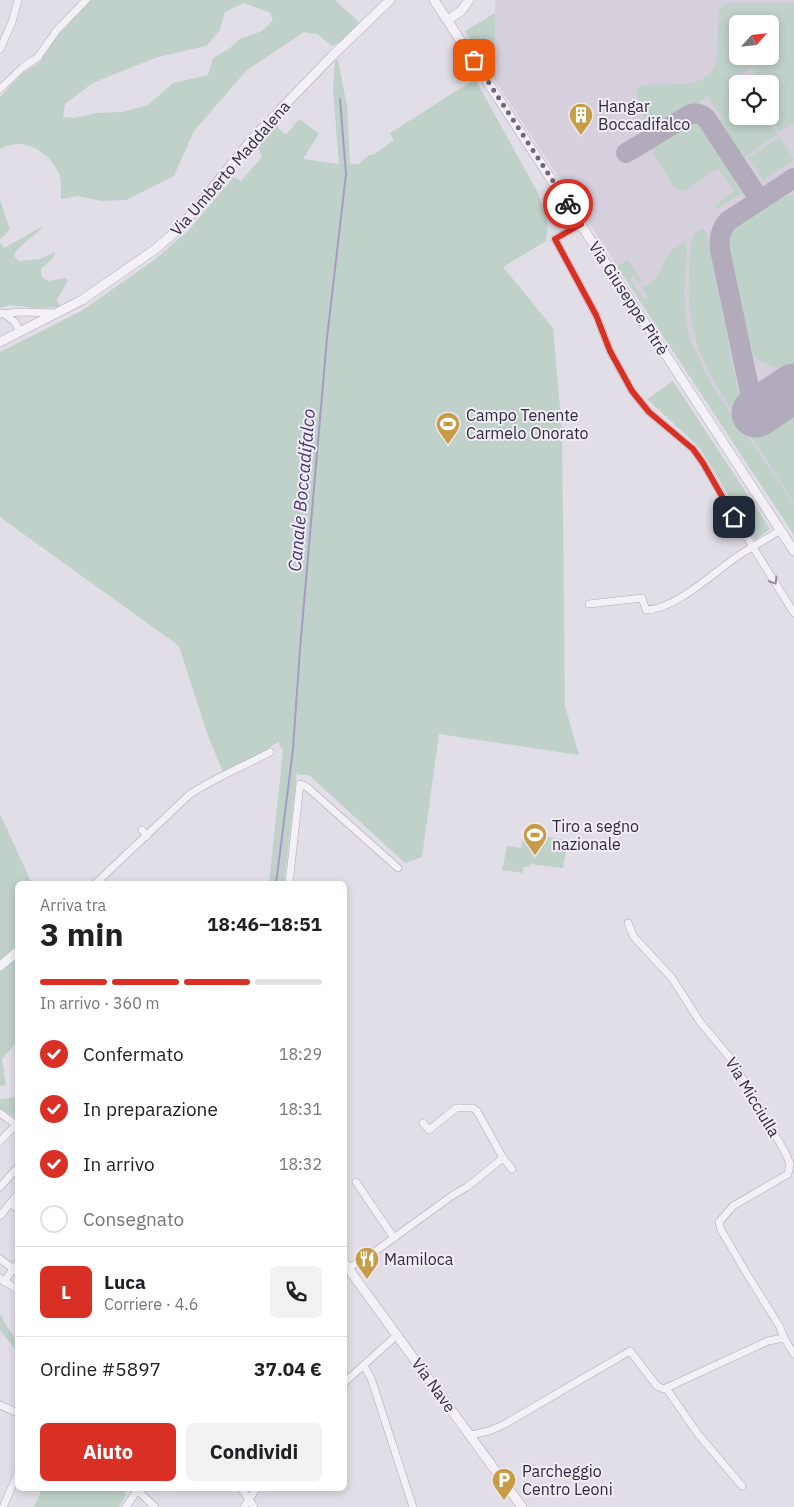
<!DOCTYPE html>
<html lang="it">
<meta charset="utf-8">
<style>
body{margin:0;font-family:"IBM Plex Sans",sans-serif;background:#f2f2f2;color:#202124;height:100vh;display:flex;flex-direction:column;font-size:19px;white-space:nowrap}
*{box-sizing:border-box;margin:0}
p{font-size:16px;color:#757577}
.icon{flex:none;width:28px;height:28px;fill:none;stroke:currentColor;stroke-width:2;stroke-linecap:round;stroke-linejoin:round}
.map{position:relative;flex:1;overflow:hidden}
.drawer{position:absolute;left:15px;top:881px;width:332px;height:610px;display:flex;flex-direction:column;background:#fff;border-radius:8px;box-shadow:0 2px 8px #0003}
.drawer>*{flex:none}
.needle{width:32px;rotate:63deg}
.buttons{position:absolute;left:729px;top:15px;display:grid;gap:10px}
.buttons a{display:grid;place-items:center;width:50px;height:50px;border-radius:8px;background:#fff;box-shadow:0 2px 8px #0003;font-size:25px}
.pin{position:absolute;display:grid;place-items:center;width:42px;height:42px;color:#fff;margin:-21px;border-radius:10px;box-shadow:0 2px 8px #0006}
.courier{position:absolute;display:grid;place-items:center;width:50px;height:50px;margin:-25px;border:4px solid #d93025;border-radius:50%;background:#fff;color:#222;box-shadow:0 1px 6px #0007}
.overview em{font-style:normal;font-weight:800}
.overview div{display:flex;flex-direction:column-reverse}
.overview{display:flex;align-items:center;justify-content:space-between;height:85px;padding:0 25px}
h1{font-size:32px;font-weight:800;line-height:38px}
.bar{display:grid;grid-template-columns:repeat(4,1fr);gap:8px 5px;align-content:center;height:60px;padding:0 25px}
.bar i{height:6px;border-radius:4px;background:#e0e0e0}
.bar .current{background:#d93025}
.bar p{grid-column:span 4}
.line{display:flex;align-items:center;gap:12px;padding:0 25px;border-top:1px solid #e0e0e0}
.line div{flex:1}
.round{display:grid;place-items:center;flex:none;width:52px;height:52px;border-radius:8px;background:#f2f2f2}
ol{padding:0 25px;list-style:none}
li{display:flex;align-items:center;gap:15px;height:55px}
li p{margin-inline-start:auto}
li .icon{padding:5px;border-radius:50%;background:#d93025;color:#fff;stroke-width:4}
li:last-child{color:#757577}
li i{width:28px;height:28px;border:2px solid #e0e0e0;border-radius:50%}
.button{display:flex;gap:10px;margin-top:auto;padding:10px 25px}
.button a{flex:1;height:58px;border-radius:8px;background:#d93025;color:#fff;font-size:20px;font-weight:800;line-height:58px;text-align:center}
.button a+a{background:#f2f2f2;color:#202124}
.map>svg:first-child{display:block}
</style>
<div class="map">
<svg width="794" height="1507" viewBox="0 0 794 1507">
<rect width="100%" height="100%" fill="#e2dee7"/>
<path fill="#d5d0dc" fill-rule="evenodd" d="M495,0H794V535L496,82ZM738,24H770V56H738ZM738,84H770V116H738Z"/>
<g fill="#bfd1c9" fill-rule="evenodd">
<path d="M91,0H335L360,23L343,40L332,46L317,34L304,32L246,71L194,131L174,176L126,200L101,201L78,196L61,199C61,191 62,179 58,172C48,150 22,136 0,149V97L23,73L40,62L54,40ZM244,3L270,13L273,20L262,31L240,39L230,48L213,58L208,75L173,83L148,105L122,112L96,113L75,118L63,117L65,104L91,84L112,75L158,57L206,46L220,30L225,12Z"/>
<path d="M732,3H794V123L780,132L770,116V84H762L752,68L740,75L745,84H738V116H766L778,134L739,161L715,125L722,119L708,96L650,134L645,135L643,132L648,123L643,116L636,90L637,87C662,79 709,96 717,59L719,11L724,5ZM738,24H770V56H738Z"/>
<polygon points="495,13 496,82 465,31"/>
<polygon points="338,60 347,106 350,164 358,164 369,155 373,155 394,140 390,133 475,79 538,193 548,223 546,241 503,267 553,328 562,430 565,706 579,755 439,734 422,857 405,863 309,775 299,775 297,772 284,884 269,884 283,750 278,742 250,760 223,772 208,736 179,646 0,517 0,352 83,310 154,260 187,232 234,177 241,181 262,157 258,146 275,125 286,135 299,119 319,134 303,159 339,164 333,89 335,61"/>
<polygon points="692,116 697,116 705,123 749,189 718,208 714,206 734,192 718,168 684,191 680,191 672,184 649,145 649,141 652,138 687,117"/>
<polygon points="780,137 794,160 763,180 748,158"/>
<path d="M794,194V365C781,373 763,364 753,355L727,241C736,213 769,203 794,194Z"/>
<polygon points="0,200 10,229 5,235 0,239"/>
<path d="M43,226C35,237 18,244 14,256L19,261L40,259L55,252L54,257L41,269L42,277L48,281L65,278L68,280L57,300L60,307L34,308L10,305L0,308V242L4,248Z"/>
<path d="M703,228L707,235L738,391L766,433L794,414V502C780,482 768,461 754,441C715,385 686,350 689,278C689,264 689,249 693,236L695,233Z"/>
<path d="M686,240L687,250L684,292L686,322L691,342L713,387L794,504V535L617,266L628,260L642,281L639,283L634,276L630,278L644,300L648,297L642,287C659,281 661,266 670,253C674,247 680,244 686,240Z"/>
<polygon points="673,381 770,529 755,540 708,461 698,446 647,399"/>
<polygon points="0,814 32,884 18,884 17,945 0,961"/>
<polygon points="524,834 568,840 563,868 530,864 529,867 523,867 523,873 502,870 507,846 521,848"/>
<polygon points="17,956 17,1042 2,1059 6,1085 0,1086 0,972"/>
<polygon points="17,1097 17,1118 0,1109 0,1099"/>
<polygon points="0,1314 9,1330 17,1341 17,1352 0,1330"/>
<polygon points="42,1489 122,1489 126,1495 119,1507 34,1507"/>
</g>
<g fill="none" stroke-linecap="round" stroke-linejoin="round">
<polyline stroke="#a89ac6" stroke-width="2" points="276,884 293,749 300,649 327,338 346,174 340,99"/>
<g stroke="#b2abbc" stroke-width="20">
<path d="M626,153L689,115C695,112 701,113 706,118L754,191"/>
<path d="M761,410L750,392L720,250C719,238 720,230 728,221L794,178"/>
</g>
<polyline stroke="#b2abbc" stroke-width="49" points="756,413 794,388"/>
<defs>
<g id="minor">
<polyline points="0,49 12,22 18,0"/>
<polyline points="0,89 23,67 38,57 57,30 86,0"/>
<polyline points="581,224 555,239 596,315 610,351 632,391 649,412 693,449 703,463 743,531 794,613"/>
<polyline points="3,313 15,322 20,332"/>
<polyline points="0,314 20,312 57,313"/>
<path d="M589,604L642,598L646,610C675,609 711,575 735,558C749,548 766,540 780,530"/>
<polyline points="142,830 147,836"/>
<path d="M95,884L189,795C215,777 243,767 270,752"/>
<polyline points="289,884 300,784 307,787 398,868"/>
<polyline points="628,923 634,937 672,978 700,1022 731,1059 785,1152 790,1164 788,1174 733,1206 719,1222 721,1230 747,1274 780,1327 784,1338"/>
<polyline points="0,1113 18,1126"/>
<polyline points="423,1123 429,1130 456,1108 473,1108 477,1111 503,1158 512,1169"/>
<polyline points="0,1141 16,1125"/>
<polyline points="356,1182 394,1238"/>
<polyline points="0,1187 18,1167"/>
<polyline points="10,1203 18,1209"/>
<polyline points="0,1216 18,1194"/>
<polyline points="0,1259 18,1272"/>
<polyline points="348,1268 366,1258 453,1195 467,1187 503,1158"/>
<polyline points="0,1278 18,1290"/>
<polyline points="4,1282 18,1262"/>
<polyline points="364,1366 371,1378 413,1507"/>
<polyline points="345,1382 397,1335"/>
<polyline points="666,1388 698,1434 742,1486"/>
<polyline points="0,1405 18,1413"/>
<polyline points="471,1435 489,1431 503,1425 630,1351 657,1386 664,1389 768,1341 784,1338 794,1354"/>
<polyline points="242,1489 254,1507"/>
<polyline points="137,1490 155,1507"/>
<polyline points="3,1507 18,1473"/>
<polyline points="126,1507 138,1489"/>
<polyline points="244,1507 256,1489"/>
</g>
<g id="tertiary">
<polyline points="434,0 794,551"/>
<polyline points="448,20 461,11 469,0"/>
<polyline points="0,342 82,300 154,250 180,228 253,138 332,56 390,0"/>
<polyline points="0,966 18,951"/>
<polyline points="345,1264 522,1507"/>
</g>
</defs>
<use href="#minor" stroke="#ada7b4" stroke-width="8"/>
<use href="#tertiary" stroke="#ada7b4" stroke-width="10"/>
<use href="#minor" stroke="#f3f1f6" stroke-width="7"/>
<use href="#tertiary" stroke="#f3f1f6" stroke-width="9"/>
</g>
<defs><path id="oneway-chevron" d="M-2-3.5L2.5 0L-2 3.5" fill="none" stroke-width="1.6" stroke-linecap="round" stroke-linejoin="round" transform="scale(1.25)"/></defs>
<use stroke="#928c9a" href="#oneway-chevron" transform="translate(774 581) rotate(58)"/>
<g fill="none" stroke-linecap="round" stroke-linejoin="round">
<polyline stroke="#6f6878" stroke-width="5" stroke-dasharray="0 9" points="474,60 568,204"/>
<polyline stroke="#d93025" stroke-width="6" points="568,204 581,224 555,239 596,315 610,351 632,391 649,412 693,449 703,463 734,517"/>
</g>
<defs>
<symbol id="building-pin" viewBox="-11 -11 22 30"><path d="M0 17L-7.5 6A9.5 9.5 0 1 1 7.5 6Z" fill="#c89c47" stroke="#f0edf5"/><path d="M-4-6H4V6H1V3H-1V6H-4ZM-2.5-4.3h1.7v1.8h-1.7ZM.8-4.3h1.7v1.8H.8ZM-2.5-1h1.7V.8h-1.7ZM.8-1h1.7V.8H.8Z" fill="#fff"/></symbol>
<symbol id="stadium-pin" viewBox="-11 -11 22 30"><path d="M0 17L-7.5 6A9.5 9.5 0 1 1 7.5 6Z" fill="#c89c47" stroke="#f0edf5"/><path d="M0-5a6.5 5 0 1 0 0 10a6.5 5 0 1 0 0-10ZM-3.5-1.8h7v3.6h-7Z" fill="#fff"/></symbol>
<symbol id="restaurant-pin" viewBox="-11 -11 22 30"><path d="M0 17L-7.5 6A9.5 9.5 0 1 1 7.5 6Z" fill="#c89c47" stroke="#f0edf5"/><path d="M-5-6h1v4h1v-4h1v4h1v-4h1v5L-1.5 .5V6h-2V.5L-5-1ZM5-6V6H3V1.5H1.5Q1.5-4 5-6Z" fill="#fff"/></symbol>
<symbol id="parking-pin" viewBox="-11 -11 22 30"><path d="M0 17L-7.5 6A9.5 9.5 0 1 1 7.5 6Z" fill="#c89c47" stroke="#f0edf5"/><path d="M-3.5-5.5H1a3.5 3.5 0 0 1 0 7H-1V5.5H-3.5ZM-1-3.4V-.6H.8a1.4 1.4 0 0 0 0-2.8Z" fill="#fff"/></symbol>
</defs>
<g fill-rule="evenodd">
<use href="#building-pin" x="567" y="101" width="28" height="38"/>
<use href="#stadium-pin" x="434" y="410" width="28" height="38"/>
<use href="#stadium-pin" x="521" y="821" width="28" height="38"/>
<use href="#restaurant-pin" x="353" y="1245" width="28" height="38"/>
<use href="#parking-pin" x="490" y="1466" width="28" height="38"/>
</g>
<g text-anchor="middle" stroke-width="4" stroke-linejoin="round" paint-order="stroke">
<g font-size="16" fill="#31283d" stroke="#f0edf5" text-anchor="start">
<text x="598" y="112">Hangar<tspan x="598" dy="18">Boccadifalco</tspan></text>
<text x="466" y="421">Campo Tenente<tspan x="466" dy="18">Carmelo Onorato</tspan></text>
<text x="552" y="832">Tiro a segno<tspan x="552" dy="18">nazionale</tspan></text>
<text x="384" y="1265">Mamiloca</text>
<text x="522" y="1477">Parcheggio<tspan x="522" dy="18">Centro Leoni</tspan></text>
</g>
<g font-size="16" fill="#31283d" stroke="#f0edf5">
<text transform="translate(230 168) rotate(-49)" y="6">Via Umberto Maddalena</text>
<text transform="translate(629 298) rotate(57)" y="6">Via Giuseppe Pitrè</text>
<text transform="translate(753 1097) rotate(59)" y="6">Via Micciulla</text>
<text transform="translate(434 1385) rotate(54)" y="6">Via Nave</text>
</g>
<g font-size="18" font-style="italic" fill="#49346f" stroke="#f0edf5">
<text transform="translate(302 490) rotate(-85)" y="6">Canale Boccadifalco</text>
</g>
</g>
</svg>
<div class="buttons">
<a><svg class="needle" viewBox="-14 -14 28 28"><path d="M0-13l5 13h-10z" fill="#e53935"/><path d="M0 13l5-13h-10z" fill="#757577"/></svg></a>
<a><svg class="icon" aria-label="locate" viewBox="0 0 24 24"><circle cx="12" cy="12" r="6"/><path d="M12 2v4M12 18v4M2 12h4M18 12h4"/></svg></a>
</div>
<div class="pin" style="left:474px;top:60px;background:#ea580c"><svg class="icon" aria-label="bag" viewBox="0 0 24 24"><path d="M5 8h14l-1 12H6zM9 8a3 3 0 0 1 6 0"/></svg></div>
<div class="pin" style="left:734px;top:517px;background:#1f2937"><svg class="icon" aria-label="home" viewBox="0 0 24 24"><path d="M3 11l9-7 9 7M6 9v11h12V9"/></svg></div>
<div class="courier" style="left:568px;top:204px"><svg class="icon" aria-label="bike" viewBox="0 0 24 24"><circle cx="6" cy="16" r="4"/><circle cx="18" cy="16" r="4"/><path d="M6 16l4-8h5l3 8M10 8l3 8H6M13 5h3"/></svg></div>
<section class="drawer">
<div class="overview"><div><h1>3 min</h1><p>Arriva tra</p></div><em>18:46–18:51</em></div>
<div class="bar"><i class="current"></i><i class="current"></i><i class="current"></i><i></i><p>In arrivo · 360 m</p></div>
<ol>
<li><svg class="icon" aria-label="check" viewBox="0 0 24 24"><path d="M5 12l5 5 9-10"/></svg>Confermato<p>18:29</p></li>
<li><svg class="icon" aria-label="check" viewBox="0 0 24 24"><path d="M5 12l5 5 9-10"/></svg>In preparazione<p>18:31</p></li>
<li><svg class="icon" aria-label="check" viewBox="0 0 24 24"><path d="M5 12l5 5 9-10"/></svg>In arrivo<p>18:32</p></li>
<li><i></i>Consegnato</li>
</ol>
<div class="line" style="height:90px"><b class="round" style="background:#d93025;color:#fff">L</b><div><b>Luca</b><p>Corriere · 4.6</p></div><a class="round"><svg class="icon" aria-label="phone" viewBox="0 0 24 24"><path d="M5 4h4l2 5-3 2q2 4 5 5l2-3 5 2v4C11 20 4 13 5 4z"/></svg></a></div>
<div class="line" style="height:65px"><div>Ordine #5897</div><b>37.04 €</b></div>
<div class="button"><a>Aiuto</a><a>Condividi</a></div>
</section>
</div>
